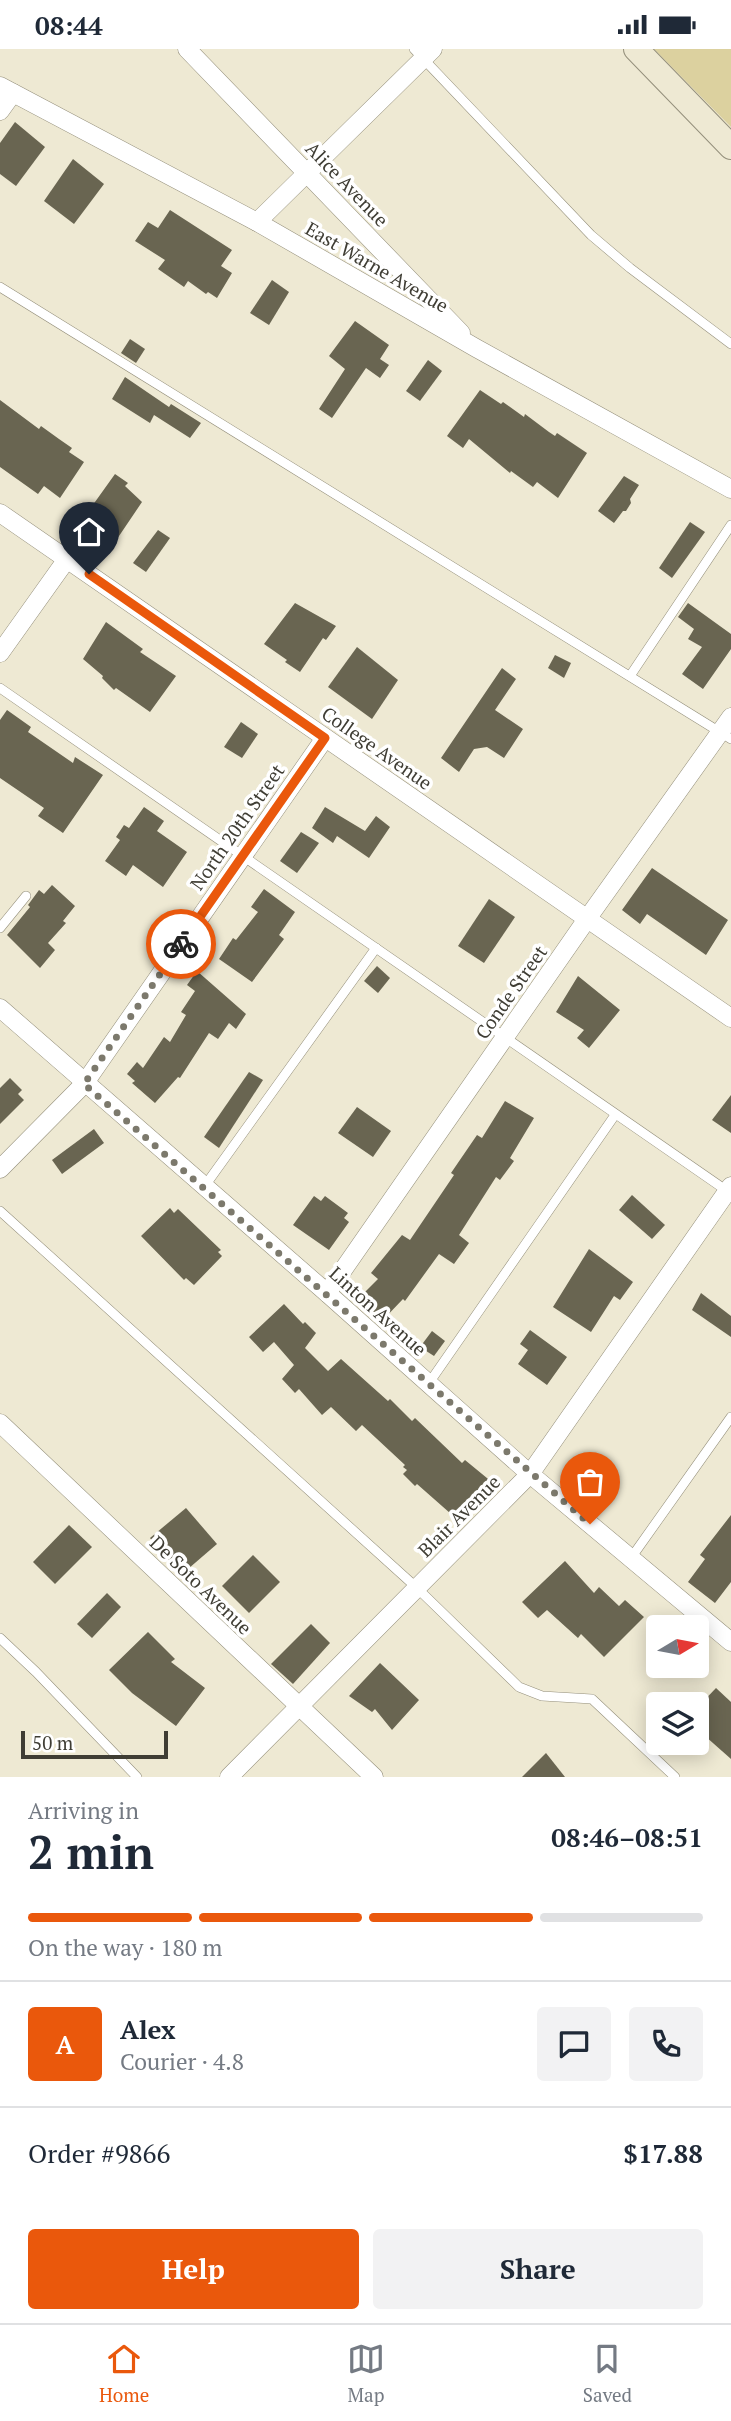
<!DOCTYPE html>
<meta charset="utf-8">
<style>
body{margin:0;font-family:"PT Serif",serif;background:#f2f2f3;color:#1f2937;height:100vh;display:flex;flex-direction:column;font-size:26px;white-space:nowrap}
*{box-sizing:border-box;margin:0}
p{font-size:23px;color:#747a83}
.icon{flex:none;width:38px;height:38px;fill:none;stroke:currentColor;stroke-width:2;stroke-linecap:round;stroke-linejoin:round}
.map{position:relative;height:1728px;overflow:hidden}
.panel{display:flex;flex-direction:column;background:#fff;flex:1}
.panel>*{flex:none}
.needle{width:46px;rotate:80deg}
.tools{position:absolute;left:646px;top:1566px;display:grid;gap:14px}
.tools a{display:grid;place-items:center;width:63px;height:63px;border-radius:7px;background:#fff;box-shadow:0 4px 18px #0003;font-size:35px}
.scale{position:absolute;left:21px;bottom:18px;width:147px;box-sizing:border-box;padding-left:7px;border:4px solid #3f3d34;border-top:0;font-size:19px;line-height:24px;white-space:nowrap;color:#3f3d34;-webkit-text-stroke:5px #fff;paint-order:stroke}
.pin{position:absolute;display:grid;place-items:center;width:60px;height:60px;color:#fff;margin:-72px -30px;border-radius:50% 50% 50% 0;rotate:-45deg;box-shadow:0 0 7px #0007}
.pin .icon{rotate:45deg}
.courier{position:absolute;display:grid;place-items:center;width:70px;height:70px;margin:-35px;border:5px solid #ea580c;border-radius:50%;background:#fff;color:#222;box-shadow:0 2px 9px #0007}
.headline em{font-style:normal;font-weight:700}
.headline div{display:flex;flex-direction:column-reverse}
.headline{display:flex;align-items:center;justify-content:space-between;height:119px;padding:0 28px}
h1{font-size:46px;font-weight:700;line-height:52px}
.bar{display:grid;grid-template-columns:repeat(4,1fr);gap:10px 7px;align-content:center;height:84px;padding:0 28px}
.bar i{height:9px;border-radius:5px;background:#e0e1e3}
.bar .active{background:#ea580c}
.bar p{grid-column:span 4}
.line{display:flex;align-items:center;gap:18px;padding:0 28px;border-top:2px solid #e0e1e3}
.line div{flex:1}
.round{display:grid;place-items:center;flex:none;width:74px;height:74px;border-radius:7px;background:#f2f2f3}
.button{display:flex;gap:14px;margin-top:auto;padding:14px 28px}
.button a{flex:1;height:80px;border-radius:7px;background:#ea580c;color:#fff;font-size:28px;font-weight:700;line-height:80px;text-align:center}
.button a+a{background:#f2f2f3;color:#1f2937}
.status{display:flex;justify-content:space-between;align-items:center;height:49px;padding:0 35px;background:#fff;direction:ltr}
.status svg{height:19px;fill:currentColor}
.dock{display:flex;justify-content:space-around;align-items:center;height:98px;border-top:2px solid #e0e1e3;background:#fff;font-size:19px;color:#747a83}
.dock a{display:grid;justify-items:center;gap:4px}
.dock .active{color:#ea580c}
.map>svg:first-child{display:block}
</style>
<div class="status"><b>08:44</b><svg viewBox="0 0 49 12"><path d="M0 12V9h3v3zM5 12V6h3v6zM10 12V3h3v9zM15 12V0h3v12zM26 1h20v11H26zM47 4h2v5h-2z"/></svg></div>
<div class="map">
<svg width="731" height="1728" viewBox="0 0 731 1728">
<rect width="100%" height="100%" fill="#eee9d3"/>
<polygon fill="#dcd19f" points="654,0 731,0 731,78"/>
<g fill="#696551">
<polygon points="15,73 45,98 16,137 0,125 0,94"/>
<polygon points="73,110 104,135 74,175 44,152"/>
<polygon points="170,161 232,201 221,217 232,224 217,249 208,243 206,245 188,232 184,238 158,220 165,211 135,192 148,173 158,179"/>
<polygon points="272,231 289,243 269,276 250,264"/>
<polygon points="355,272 389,296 380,310 389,316 380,329 366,319 332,369 319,360 345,320 329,307"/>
<polygon points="130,290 145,300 136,314 121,304"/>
<polygon points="428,311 442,322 420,352 406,342"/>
<polygon points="125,328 169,358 171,355 201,374 190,389 154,366 150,374 112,350"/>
<polygon points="480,341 501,355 503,353 524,368 525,365 549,383 555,387 557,384 587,404 558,449 537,433 533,438 511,422 510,424 469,390 463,399 447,387"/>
<polygon points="0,351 39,380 41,377 59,390 72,399 69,403 84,413 60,449 44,437 38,445 0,418"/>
<polygon points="115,425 128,434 125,437 142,453 117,490 85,467"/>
<polygon points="624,427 639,436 630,450 631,454 626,462 623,462 614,474 598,462"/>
<polygon points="690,473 705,483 672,529 659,519"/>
<polygon points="158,481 170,489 146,523 133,514"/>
<polygon points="295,554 336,577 326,591 323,589 300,623 285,613 287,611 264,595"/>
<polygon points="688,554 731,585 731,600 703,640 682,625 702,598 688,590 694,580 678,568"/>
<polygon points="106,573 143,600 140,603 176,627 150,663 116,639 114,641 102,629 103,627 83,610"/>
<polygon points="357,598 398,631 372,670 328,638"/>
<polygon points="555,606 571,614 564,629 548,619"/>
<polygon points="502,619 516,630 495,661 523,680 504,709 487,698 474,700 459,723 441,709"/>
<polygon points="7,661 31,678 28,683 73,714 75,708 103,726 63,784 38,767 44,759 0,729 0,671"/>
<polygon points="241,673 258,685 242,709 224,698"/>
<polygon points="144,758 164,772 157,782 187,803 163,838 133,816 126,827 105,812 120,791 116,788 124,776 129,779"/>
<polygon points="325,758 365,782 376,767 390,778 369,809 337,787 333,794 312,779"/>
<polygon points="301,783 319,794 297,824 280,812"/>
<polygon points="652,819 728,871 706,906 647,865 640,875 622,861"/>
<polygon points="52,836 75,857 63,872 66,874 48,894 55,901 40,919 7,886 30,858 28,856 39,841 44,845"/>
<polygon points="264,840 295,863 279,886 284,890 252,933 219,910 233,889 236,891 258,863 251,858"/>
<polygon points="489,850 515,868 484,914 458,897"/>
<polygon points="377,917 390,929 378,944 364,932"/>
<polygon points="197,922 246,965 236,980 229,974 218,990 209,984 180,1029 178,1028 155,1054 132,1034 135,1032 127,1025 137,1013 143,1019 164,988 170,993 186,966 181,963 195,942 187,936"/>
<polygon points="578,927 620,961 589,999 577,989 584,981 556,963"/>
<polygon points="249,1023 263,1031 219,1099 204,1088"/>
<polygon points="10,1029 22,1041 18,1045 24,1051 0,1075 0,1039"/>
<polygon points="731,1046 731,1084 712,1071"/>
<polygon points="505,1052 534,1069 510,1109 514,1112 500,1131 496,1128 459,1186 469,1194 454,1215 439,1205 405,1252 403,1250 381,1273 358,1250 378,1230 371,1224 402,1186 410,1191 454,1126 451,1124 477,1086 482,1089"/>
<polygon points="357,1058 391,1082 373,1108 338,1084"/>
<polygon points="94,1080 104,1094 62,1125 52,1111"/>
<polygon points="632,1146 665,1176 652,1190 619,1161"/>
<polygon points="314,1147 321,1152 325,1147 348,1164 344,1169 349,1173 329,1201 293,1176"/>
<polygon points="170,1159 174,1164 178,1160 221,1201 218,1203 222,1207 194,1236 186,1229 184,1231 141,1187"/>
<polygon points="589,1200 633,1233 620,1251 614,1247 591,1283 553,1258"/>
<polygon points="701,1244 731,1267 731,1288 692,1261"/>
<polygon points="284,1255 303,1275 305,1273 316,1284 305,1299 328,1322 341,1310 388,1352 390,1350 412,1372 415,1369 462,1414 465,1411 493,1434 459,1472 417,1435 415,1437 403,1425 407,1421 403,1418 405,1416 362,1376 356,1382 331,1358 322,1366 299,1340 295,1344 282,1330 294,1316 274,1293 263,1303 249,1288"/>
<polygon points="530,1281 567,1308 547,1336 518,1315 528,1301 520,1295"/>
<polygon points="432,1282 445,1292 434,1307 420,1298"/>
<polygon points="186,1459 217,1495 181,1526 150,1489"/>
<polygon points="731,1466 731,1533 715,1554 688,1533 705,1510 700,1506"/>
<polygon points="69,1476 92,1498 55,1535 33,1513"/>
<polygon points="253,1506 280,1533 249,1564 222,1537"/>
<polygon points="565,1512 594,1544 599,1538 619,1557 625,1551 644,1568 604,1608 581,1585 578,1589 547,1561 538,1569 522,1553"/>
<polygon points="107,1544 121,1558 92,1589 77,1575"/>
<polygon points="311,1575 330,1594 293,1635 271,1615"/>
<polygon points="148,1583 175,1610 171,1613 205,1639 176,1677 132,1644 109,1621"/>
<polygon points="380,1614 419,1651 392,1681 375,1660 372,1663 349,1647"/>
<polygon points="716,1639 731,1653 731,1710 696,1679 696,1660"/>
<polygon points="546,1704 565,1728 522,1728"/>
</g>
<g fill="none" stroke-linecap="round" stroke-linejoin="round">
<defs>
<g id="service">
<polyline points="414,0 591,186 630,219 731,295"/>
<polyline points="0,238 731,690"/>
<polyline points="630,627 731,476"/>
<polyline points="0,639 730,1144"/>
<polyline points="0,879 26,847"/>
<polyline points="204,1138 376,899"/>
<polyline points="0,1162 417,1539 519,1638 542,1647 592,1650 675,1728"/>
<polyline points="429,1334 615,1066"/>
<polyline points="631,1509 731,1368"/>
<polyline points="0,1589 36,1623 137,1728"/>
</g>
<g id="minor">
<polyline points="187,0 461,284"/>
<polyline points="0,37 257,173 476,299 731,440"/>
<polyline points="0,62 13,44"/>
<polyline points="257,173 433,0"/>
<polyline points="0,464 731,969"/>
<polyline points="0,604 67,510"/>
<polyline points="0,959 327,1244 530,1425 731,1593"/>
<polyline points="0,1120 84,1035 325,689"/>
<polyline points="327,1244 587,870 731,668"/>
<polyline points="0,1374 374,1728"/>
<polyline points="229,1728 530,1425 731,1137"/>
</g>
<polyline id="secondary" points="636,0 731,98"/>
</defs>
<use href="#service" stroke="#948f7b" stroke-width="10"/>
<use href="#minor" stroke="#948f7b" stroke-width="19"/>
<use href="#secondary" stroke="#948f7b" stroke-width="26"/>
<use href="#service" stroke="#fff" stroke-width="9"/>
<use href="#minor" stroke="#fff" stroke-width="18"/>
<use href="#secondary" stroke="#eee9d3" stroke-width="24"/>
</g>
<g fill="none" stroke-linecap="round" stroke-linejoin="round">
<polyline stroke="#7c796c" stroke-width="7" stroke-dasharray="0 12.6" points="181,895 84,1035 590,1475"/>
<polyline stroke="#ea580c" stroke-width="9" points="89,525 325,689 181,895"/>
</g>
<g text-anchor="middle" stroke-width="7" stroke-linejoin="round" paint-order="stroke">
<g font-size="19" fill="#3f3d34" stroke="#fff">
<text transform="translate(347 135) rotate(46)" y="7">Alice Avenue</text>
<text transform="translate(377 218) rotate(30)" y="7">East Warne Avenue</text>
<text transform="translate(377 699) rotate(35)" y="7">College Avenue</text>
<text transform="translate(237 778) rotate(-55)" y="7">North 20th Street</text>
<text transform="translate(511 943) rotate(-55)" y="7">Conde Street</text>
<text transform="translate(378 1262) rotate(42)" y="7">Linton Avenue</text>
<text transform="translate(459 1467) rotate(-45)" y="7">Blair Avenue</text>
<text transform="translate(201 1536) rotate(44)" y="7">De Soto Avenue</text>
</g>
</g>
</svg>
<div class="tools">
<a><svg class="needle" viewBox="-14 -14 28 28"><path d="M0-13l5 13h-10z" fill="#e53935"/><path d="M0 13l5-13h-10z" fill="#747a83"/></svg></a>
<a><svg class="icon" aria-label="layers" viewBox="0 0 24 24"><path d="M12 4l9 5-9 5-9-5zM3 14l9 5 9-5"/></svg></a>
</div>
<div class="scale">50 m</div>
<div class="pin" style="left:590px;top:1475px;background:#ea580c"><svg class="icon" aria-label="bag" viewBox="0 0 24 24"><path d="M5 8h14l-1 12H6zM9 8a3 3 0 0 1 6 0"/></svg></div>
<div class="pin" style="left:89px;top:525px;background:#1f2937"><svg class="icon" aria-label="home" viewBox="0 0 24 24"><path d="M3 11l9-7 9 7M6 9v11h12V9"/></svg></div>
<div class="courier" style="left:181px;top:895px"><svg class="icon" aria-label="bike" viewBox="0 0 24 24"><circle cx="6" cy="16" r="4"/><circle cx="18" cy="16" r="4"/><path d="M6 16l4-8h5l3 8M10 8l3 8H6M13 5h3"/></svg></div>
</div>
<section class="panel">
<div class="headline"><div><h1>2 min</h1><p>Arriving in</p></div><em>08:46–08:51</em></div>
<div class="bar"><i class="active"></i><i class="active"></i><i class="active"></i><i></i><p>On the way · 180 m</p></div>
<div class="line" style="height:126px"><b class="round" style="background:#ea580c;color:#fff">A</b><div><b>Alex</b><p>Courier · 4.8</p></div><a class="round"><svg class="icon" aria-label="chat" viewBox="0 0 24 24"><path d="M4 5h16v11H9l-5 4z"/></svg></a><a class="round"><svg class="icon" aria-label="phone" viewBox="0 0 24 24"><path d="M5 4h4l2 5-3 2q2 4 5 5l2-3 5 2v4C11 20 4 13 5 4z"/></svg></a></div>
<div class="line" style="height:91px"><div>Order #9866</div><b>$17.88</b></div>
<div class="button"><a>Help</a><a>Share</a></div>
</section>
<nav class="dock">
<a class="active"><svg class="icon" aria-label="home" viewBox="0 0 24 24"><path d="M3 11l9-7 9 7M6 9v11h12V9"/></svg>Home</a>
<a><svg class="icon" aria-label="map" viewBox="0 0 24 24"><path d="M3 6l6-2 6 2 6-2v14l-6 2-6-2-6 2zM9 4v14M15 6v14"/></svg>Map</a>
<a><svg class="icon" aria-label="saved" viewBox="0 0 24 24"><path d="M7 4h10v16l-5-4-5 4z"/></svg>Saved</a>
</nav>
